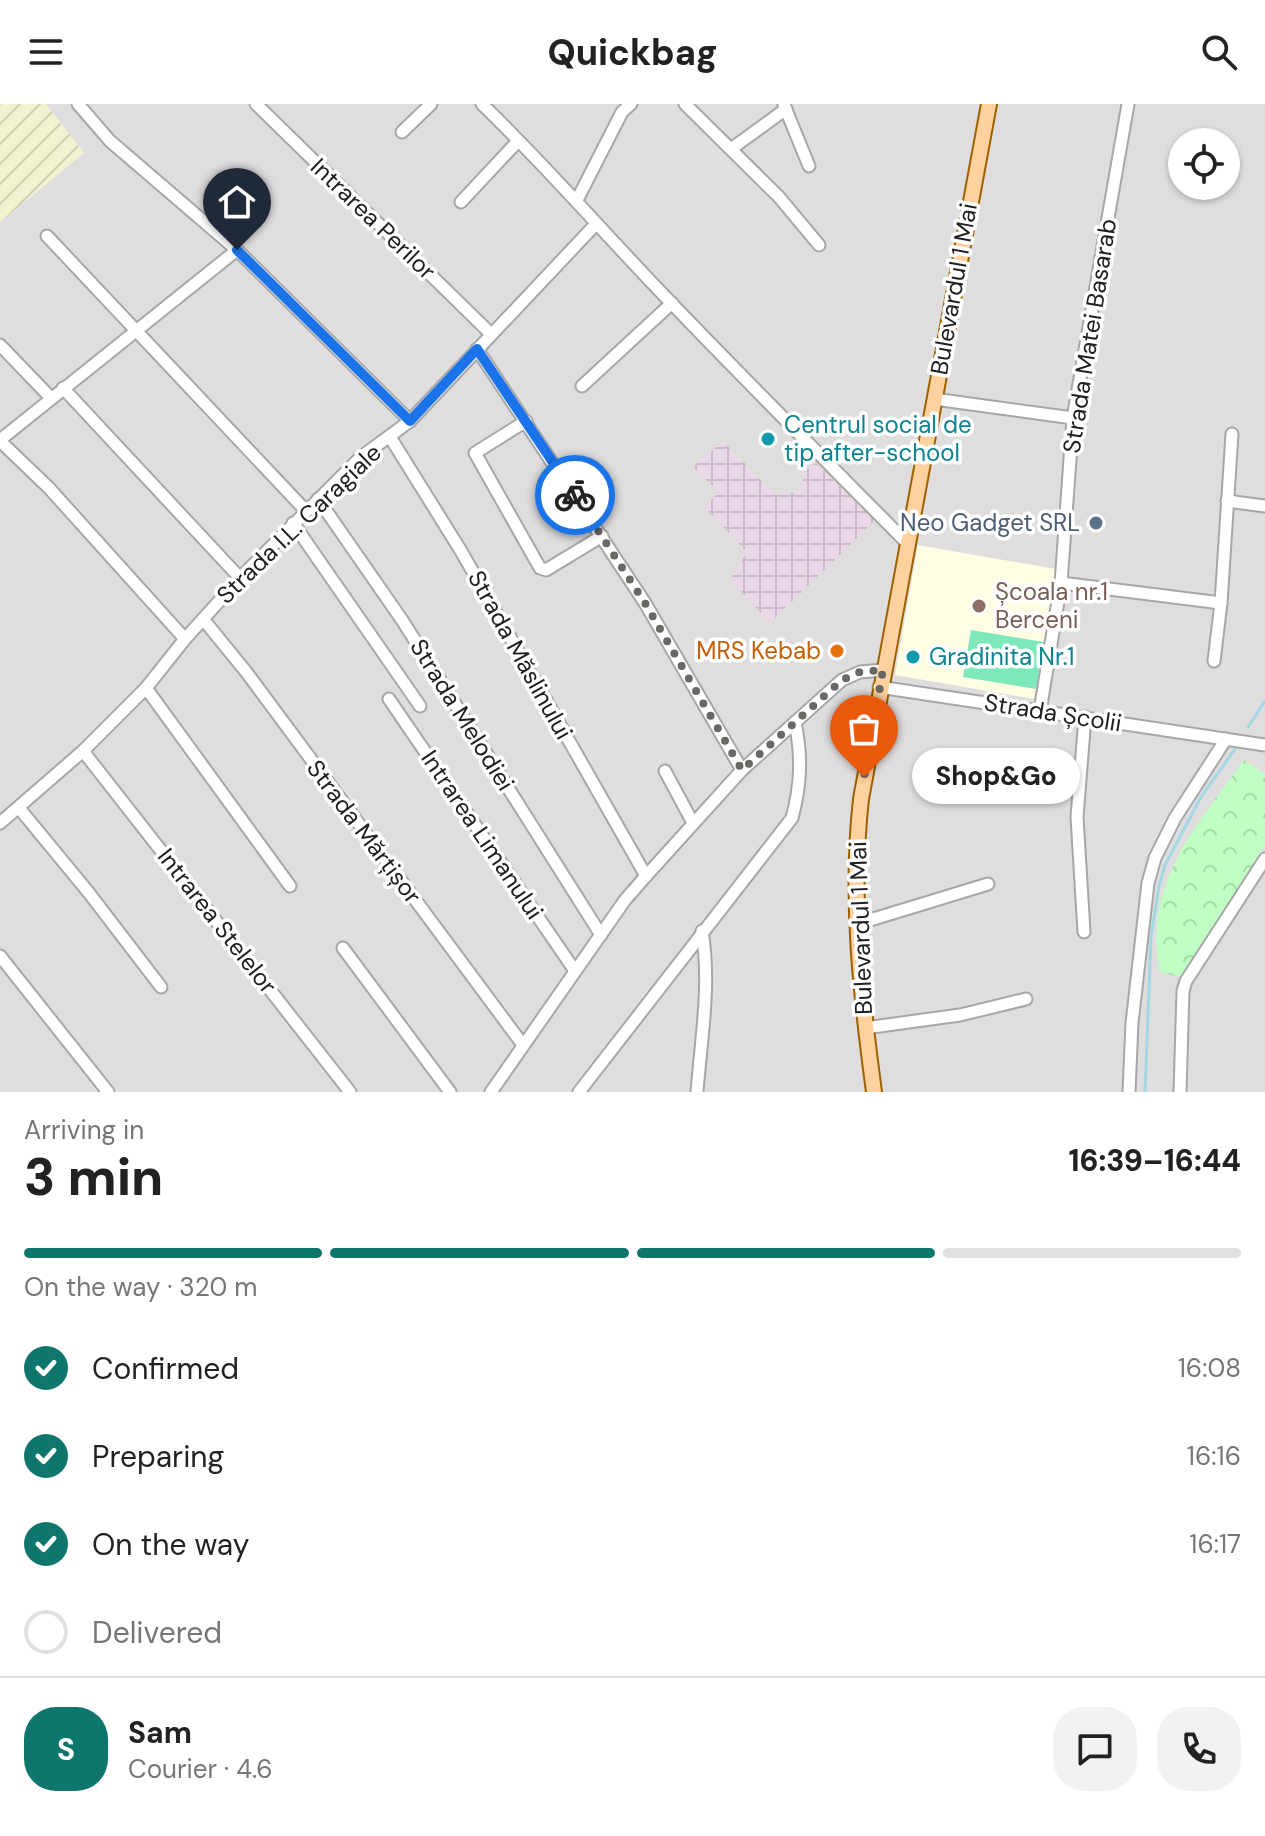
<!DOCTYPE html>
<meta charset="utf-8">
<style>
body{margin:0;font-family:"DM Sans",sans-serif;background:#f2f2f2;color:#222;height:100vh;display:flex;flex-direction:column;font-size:30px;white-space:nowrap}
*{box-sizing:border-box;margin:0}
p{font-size:26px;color:#767676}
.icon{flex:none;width:44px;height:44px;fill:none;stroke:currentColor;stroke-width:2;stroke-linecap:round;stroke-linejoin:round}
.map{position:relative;height:988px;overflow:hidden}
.sheet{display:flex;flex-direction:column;background:#fff;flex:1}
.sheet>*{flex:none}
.fabs{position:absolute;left:1168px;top:24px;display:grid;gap:16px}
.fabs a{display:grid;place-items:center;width:72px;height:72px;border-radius:50%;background:#fff;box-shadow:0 2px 6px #0004;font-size:40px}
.pin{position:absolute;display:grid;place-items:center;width:68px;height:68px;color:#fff;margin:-82px -34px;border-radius:50% 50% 50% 0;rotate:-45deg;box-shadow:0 0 8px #0007}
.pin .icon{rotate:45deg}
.courier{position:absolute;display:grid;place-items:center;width:80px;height:80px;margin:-40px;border:6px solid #1a73e8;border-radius:50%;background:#fff;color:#222;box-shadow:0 2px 10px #0007}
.bubble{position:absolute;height:56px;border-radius:28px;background:#fff;box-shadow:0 2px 6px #0004;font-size:26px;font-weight:800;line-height:56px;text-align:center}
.overview em{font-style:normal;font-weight:800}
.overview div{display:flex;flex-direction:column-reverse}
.overview{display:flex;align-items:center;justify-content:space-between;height:136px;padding:0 24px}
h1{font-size:52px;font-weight:800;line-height:60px}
.bar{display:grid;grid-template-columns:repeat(4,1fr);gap:12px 8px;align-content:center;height:96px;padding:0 24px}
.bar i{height:10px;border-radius:6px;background:#e0e0e0}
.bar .on{background:#0f766e}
.bar p{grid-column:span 4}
.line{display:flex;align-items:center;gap:20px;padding:0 24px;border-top:2px solid #e0e0e0}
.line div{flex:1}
.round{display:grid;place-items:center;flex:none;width:84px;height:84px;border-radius:32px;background:#f2f2f2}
ol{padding:0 24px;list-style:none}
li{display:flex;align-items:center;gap:24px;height:88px}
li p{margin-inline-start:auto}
li .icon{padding:8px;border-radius:50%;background:#0f766e;color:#fff;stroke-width:4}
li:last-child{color:#767676}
li i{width:44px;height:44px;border:4px solid #e0e0e0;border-radius:50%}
header{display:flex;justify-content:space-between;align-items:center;height:104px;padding:0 24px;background:#fff;font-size:36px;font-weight:800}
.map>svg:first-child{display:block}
</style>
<header><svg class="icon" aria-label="menu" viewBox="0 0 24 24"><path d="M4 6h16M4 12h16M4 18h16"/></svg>Quickbag<svg class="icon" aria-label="search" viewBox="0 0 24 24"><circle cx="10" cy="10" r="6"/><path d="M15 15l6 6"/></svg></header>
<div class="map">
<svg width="1265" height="988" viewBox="0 0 1265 988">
<defs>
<pattern id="industrial-grid" width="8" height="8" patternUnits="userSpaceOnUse" patternTransform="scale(2)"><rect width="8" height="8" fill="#ebd8e9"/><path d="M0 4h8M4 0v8" fill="none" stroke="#c9b9c8"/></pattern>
<pattern id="farmland-furrows" width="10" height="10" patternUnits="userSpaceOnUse" patternTransform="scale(2)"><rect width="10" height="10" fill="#f1f2d0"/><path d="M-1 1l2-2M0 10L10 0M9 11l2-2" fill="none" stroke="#cecfb2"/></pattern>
<pattern id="park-crowns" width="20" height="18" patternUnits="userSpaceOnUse" patternTransform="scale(2)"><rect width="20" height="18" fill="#c0ffc3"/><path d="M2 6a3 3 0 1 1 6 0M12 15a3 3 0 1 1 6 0" fill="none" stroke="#a5daa7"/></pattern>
</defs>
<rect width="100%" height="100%" fill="#f2ede6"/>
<path fill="#dfdddd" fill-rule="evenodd" d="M46,0H1265V988H0V118L84,49ZM1182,38H1226V82H1182Z"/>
<polygon fill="url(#industrial-grid)" points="723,337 776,391 795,388 802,380 806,366 816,359 875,416 770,519 730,476 747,448 704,403 719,388 693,363"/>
<polygon fill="#fffee2" points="918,441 1056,465 1034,595 895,571"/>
<polygon fill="url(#farmland-furrows)" points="0,0 46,0 84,49 0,118"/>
<path fill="url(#park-crowns)" d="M1244,656L1265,670V740L1211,831L1181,873L1160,868C1142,781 1196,722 1244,656Z"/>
<polygon fill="#7de8ba" points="971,526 1044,538 1036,585 963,573"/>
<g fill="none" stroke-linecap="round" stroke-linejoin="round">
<g stroke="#a3d7e3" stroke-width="3">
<polyline points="1248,623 1265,597"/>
<polyline points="1145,988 1151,833 1159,782 1165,761 1201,693 1235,645"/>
</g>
<defs>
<g id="minor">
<polyline points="78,0 110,37 237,146 410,317"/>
<polyline points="256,0 491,230"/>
<path d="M482,0C542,58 597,121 655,182C738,269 823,354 907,439"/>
<polyline points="685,0 779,93 819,141"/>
<polyline points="784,1 809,62"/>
<polyline points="402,28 431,0"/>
<polyline points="731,45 786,5"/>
<polyline points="577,96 622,8 631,0"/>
<polyline points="461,98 518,37"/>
<polyline points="47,132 306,407"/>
<polyline points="0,241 51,294"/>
<polyline points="477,245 645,499 742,666"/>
<polyline points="582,282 672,199"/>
<polyline points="63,284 240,474"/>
<polyline points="934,295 1073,314"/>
<polyline points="526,317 475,349 540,464 546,466 602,432"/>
<polyline points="390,333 461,447 646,772"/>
<polyline points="0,336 237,146"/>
<polyline points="0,337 49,384 185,535"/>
<polyline points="318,395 402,516 601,831"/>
<polyline points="1227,397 1265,402"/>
<polyline points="293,419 420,602"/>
<polyline points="1061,479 1221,499"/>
<polyline points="203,515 247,569 523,941"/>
<polyline points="1214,557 1221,499 1232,330"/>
<polyline points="879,583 1265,641"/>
<polyline points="146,584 290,782"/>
<polyline points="389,595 575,867"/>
<polyline points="1040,607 1061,479 1073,314 1128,0"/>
<polyline points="83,647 350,988"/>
<polyline points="665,667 693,719"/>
<polyline points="19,704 89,789 161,883"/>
<polyline points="0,719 83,647 146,584 185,535 240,474 361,353 410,317 596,120"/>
<polyline points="857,820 988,780"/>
<polyline points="1084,828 1077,713 1085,613"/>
<polyline points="343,844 450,988"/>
<polyline points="0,852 108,988"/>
<polyline points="865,924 960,911 1026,895"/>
<polyline points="491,988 625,796 646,772 742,666 842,576 860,568 883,566"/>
<path d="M579,988L792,714C801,681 802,652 795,618"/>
<path d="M697,988C701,935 711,880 702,827"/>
<polyline points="1129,988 1132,919 1148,779 1155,754 1175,714 1226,635"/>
<polyline points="1180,988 1183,887 1186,877 1265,755"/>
</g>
<path id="major" d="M874,988C861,891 850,793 861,695L989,0"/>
</defs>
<use href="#minor" stroke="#a7a7a7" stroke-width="15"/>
<use href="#major" stroke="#9d6200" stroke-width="18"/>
<use href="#minor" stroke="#fff" stroke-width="11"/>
<use href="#major" stroke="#ffd19e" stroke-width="14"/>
</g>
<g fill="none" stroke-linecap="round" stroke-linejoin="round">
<polyline stroke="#6a6865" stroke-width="8" stroke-dasharray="0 14.4" points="575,391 645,499 742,666 842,576 860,568 883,566 864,673"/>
<polyline stroke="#1a73e8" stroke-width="10" points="237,146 410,317 477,245 575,391"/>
</g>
<g fill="#0f9aa8" stroke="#fff" stroke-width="3">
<circle cx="768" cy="335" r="8"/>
<circle cx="913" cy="553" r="8"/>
</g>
<circle fill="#5c6f8a" stroke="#fff" stroke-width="3" cx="1096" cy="419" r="8"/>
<circle fill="#8d6e63" stroke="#fff" stroke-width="3" cx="979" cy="502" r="8"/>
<circle fill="#e8710a" stroke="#fff" stroke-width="3" cx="837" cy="547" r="8"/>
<g text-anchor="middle" stroke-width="7" stroke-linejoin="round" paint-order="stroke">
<g font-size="24" fill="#202020" stroke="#fff">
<text transform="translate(373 115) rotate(44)" y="8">Intrarea Perilor</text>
<text transform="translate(954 185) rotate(-80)" y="8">Bulevardul 1 Mai</text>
<text transform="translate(1090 232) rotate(-81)" y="8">Strada Matei Basarab</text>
<text transform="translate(299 420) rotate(-44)" y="8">Strada I.L. Caragiale</text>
<text transform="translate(520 551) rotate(61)" y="8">Strada Măslinului</text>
<text transform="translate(1053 609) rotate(9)" y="8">Strada Școlii</text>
<text transform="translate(462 611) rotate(58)" y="8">Strada Melodiei</text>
<text transform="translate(364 728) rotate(53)" y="8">Strada Mărțișor</text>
<text transform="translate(482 731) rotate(56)" y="8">Intrarea Limanului</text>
<text transform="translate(217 817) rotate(52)" y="8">Intrarea Stelelor</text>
<text transform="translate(861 824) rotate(-92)" y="8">Bulevardul 1 Mai</text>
</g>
<g font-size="24" fill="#0d838f" stroke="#fff" text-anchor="start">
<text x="784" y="329">Centrul social de<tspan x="784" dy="28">tip after-school</tspan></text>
<text x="929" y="561">Gradinita Nr.1</text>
</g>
<g font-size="24" fill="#4e5e75" stroke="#fff" text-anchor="end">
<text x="1080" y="427">Neo Gadget SRL</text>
</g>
<g font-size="24" fill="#785e54" stroke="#fff" text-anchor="start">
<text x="995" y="496">Școala nr.1<tspan x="995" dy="28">Berceni</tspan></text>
</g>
<g font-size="24" fill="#c56008" stroke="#fff" text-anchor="end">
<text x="821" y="555">MRS Kebab</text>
</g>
</g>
</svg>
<div class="fabs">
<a><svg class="icon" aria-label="locate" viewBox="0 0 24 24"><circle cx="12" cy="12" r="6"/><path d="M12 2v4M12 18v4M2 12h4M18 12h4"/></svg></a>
</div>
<div class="pin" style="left:864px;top:673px;background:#ea580c"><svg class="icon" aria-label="bag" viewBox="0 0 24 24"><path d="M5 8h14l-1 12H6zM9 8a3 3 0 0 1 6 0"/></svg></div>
<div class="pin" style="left:237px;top:146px;background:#1f2937"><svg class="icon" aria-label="home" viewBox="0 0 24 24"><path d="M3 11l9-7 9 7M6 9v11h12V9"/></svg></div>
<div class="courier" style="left:575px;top:391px"><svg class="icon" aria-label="bike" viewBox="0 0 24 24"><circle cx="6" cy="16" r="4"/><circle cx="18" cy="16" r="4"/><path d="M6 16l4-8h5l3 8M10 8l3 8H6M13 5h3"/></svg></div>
<div class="bubble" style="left:912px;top:644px;width:168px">Shop&amp;Go</div>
</div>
<section class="sheet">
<div class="overview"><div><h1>3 min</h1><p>Arriving in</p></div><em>16:39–16:44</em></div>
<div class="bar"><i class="on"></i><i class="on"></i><i class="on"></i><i></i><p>On the way · 320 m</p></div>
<ol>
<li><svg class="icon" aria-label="check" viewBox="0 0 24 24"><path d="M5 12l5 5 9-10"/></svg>Confirmed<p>16:08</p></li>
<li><svg class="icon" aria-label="check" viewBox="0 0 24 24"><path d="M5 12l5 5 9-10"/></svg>Preparing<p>16:16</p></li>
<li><svg class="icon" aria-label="check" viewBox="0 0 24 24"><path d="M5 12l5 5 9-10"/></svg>On the way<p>16:17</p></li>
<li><i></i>Delivered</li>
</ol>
<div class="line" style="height:144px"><b class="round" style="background:#0f766e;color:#fff">S</b><div><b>Sam</b><p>Courier · 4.6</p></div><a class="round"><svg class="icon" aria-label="chat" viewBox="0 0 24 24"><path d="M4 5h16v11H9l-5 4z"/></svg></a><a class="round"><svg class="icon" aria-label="phone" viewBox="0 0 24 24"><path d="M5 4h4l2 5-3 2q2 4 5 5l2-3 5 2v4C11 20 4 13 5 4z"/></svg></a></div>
</section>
